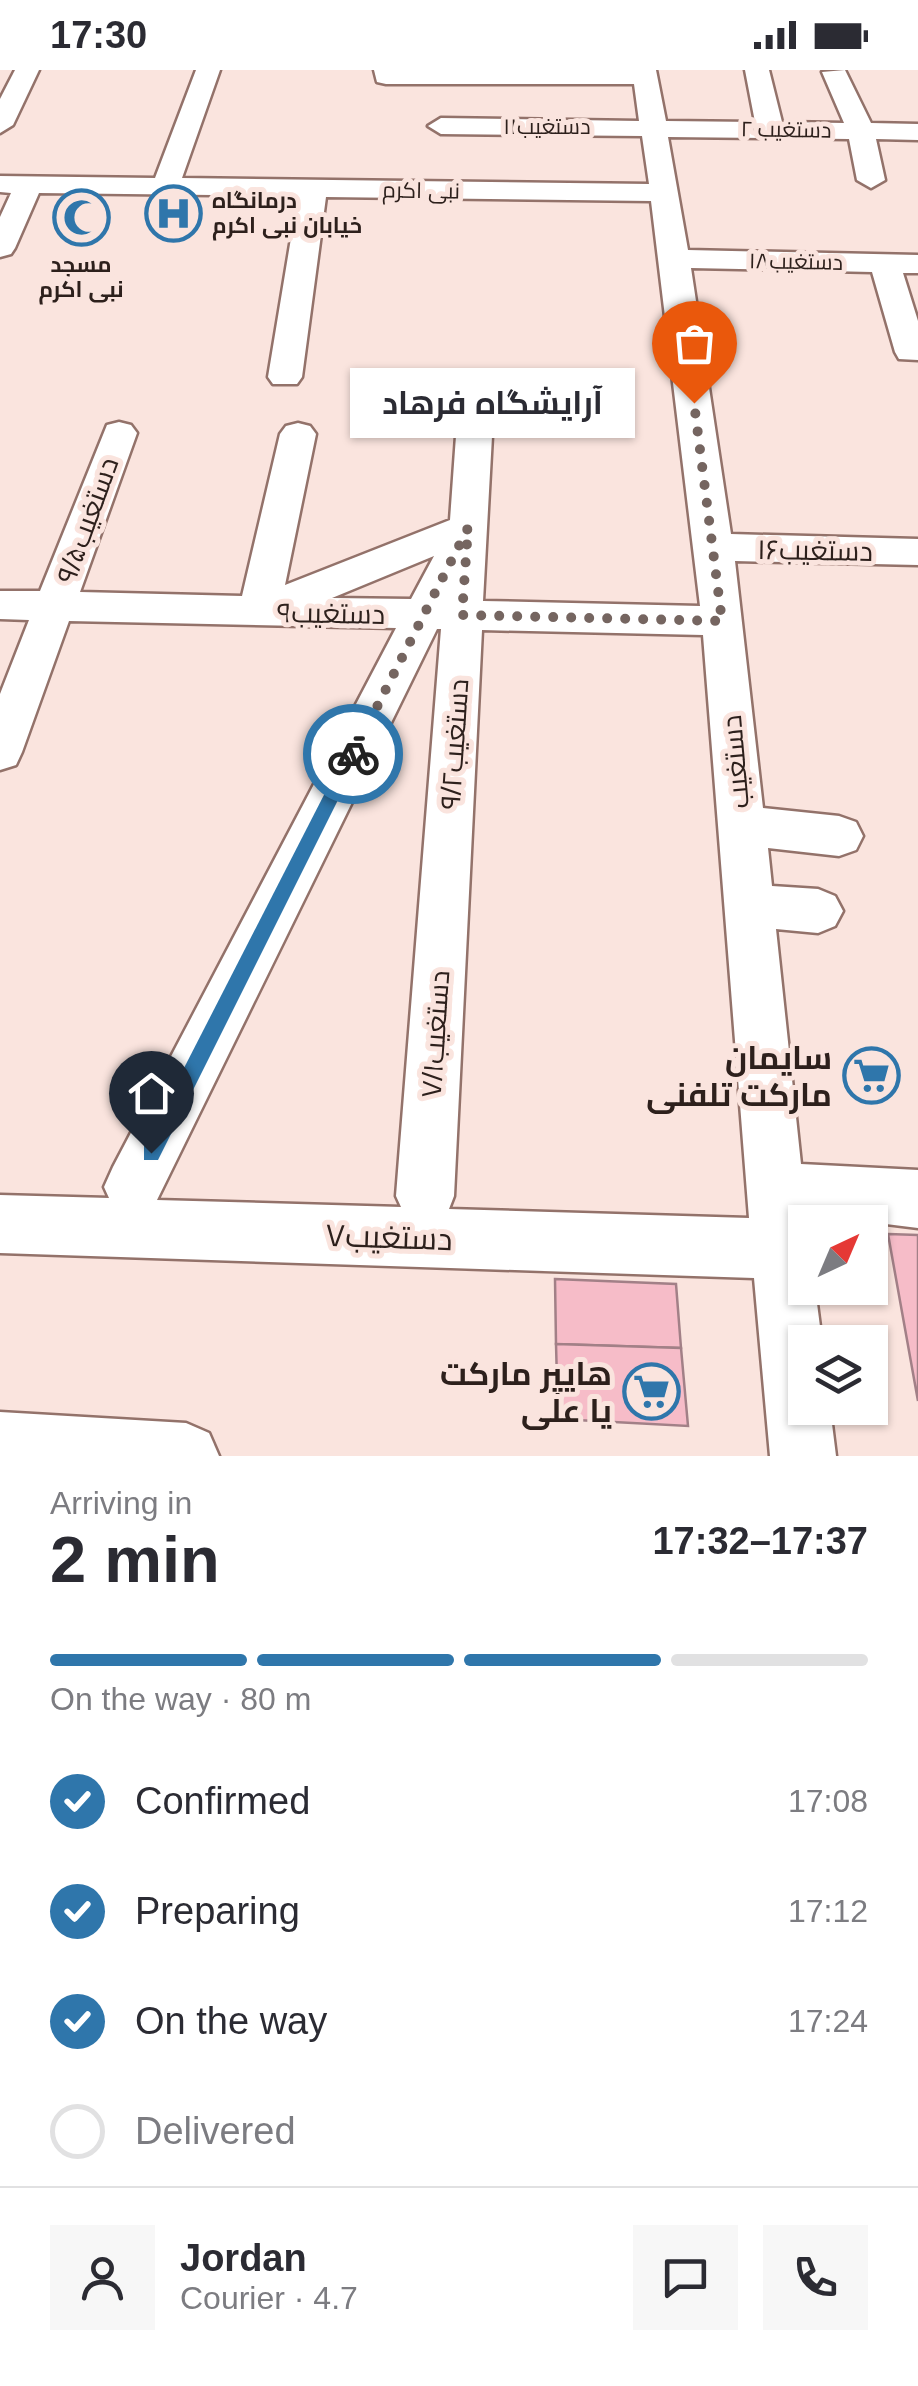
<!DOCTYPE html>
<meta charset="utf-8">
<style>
body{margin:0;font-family:Arial,Cairo,sans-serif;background:#f7f7f7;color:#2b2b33;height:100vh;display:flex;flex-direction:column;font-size:38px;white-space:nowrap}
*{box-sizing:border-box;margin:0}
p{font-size:32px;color:#7c7c81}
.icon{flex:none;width:55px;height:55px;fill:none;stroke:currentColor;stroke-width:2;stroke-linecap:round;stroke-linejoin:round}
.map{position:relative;height:1386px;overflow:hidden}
.side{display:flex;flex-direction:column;background:#fff;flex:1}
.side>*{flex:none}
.needle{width:65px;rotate:44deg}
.tools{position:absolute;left:788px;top:1135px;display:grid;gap:20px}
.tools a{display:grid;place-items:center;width:100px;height:100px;border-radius:0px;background:#fff;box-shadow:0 2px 8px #0004;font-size:50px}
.pin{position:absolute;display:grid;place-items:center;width:85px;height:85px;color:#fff;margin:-102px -42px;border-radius:50% 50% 50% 0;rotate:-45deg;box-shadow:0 0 10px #0007}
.pin .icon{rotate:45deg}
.courier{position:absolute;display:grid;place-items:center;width:100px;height:100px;margin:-50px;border:8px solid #2f76ab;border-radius:50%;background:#fff;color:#222;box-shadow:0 2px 12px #0007}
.bubble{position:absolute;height:70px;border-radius:0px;background:#fff;box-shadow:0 2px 8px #0004;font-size:32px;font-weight:700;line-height:70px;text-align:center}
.overview em{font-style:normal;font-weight:700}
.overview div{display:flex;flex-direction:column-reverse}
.overview{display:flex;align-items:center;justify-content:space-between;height:170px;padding:0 50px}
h1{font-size:65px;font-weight:700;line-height:75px}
.bar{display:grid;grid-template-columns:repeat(4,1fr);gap:15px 10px;align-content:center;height:120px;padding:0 50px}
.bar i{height:12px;border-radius:8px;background:#e1e1e2}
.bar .current{background:#2f76ab}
.bar p{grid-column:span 4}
.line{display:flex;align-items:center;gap:25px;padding:0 50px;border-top:2px solid #e1e1e2}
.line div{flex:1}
.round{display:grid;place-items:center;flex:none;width:105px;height:105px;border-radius:0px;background:#f7f7f7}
ol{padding:0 50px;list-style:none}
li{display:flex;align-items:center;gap:30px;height:110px}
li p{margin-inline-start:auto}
li .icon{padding:10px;border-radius:50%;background:#2f76ab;color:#fff;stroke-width:4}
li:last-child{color:#7c7c81}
li i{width:55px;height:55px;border:5px solid #e1e1e2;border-radius:50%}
.status{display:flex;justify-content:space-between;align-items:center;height:70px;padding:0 50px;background:#fff;direction:ltr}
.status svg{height:28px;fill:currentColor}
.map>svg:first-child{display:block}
</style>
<div class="status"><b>17:30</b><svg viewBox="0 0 49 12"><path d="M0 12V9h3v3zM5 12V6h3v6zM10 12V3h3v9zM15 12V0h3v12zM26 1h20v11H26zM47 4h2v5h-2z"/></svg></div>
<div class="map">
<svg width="918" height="1386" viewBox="0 0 918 1386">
<rect width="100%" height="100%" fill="#fae4de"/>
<g fill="#f6bcc8" stroke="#a28087" stroke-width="2.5">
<polygon points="888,1164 918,1165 918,1331"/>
<polygon points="555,1209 676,1214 681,1278 556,1274"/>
<polygon points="556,1274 681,1278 688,1356 558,1349"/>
</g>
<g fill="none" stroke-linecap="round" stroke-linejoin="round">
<defs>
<g id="minor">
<polygon points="15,0 39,0 13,55 0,63 0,29"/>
<path d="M196,0H220L182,108L649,114L642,66L441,64L428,56L441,48L639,51L634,14H386L377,12L374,0H656L666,51L755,52L745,0H769L782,52L844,53L822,2L845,0L871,53L918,54V70L876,69L885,110L871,118L857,110L849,69L668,67L688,180L918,185V203H903L918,251V290L899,289L895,282L872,202L691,198L731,464L918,469V495L735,491L763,738L839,746L856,752L863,766L856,780L839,786L768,778L772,816L818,819L835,826L843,841L835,856L818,863L776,859L801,1094L918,1100V1158L870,1152H805V1218H815L822,1272H805V1338H830L836,1386H770L754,1208L0,1183V1125L109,1128L104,1117L113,1097L396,558L69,551L22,682L16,695L0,700V624L29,550L0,549V521H40L107,355L119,352L131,355L137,363L80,522L242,526L280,364L286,356L298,353L310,356L316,364L285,515L450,450L456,366L461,358L474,355L487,358L492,366L483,531L700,536L651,131L326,127L302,307L297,314H273L268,307L298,126L39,123L15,178L11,184L0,187V147L11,123L0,122V106L155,108ZM434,486L411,529L332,528ZM437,559H441L396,1126L401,1137L157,1130ZM482,560L703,565L749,1148L449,1139L454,1126Z"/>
<polygon points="0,1342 186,1353 209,1363 219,1386 0,1386"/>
</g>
</defs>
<use href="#minor" stroke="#93726a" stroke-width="5"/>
<use href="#minor" fill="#fff" fill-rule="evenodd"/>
</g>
<polygon fill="#2f76ab" points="353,678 361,684 158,1090 144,1090 144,1076 347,680"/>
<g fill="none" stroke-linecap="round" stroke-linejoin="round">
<polyline stroke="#756560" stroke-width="10" stroke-dasharray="0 18" points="353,684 468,458 462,545 722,551 694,333"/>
</g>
<defs>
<symbol id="hospital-ring" viewBox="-11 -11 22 22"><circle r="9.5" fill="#fae4de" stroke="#2f76ab" stroke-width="1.5"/><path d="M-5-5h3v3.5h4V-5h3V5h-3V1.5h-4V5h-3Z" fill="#2f76ab"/></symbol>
<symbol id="mosque-ring" viewBox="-11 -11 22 22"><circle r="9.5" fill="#fae4de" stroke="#2f76ab" stroke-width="1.5"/><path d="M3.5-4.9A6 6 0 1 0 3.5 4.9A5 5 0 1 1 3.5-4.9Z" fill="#2f76ab"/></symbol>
<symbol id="supermarket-ring" viewBox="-11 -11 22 22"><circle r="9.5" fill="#fae4de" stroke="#2f76ab" stroke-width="1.5"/><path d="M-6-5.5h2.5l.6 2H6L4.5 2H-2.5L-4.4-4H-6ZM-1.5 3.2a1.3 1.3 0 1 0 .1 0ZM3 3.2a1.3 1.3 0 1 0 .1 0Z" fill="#2f76ab"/></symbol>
</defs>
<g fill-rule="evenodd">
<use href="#hospital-ring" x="142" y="112" width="63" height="63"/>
<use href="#mosque-ring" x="50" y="116" width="63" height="63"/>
<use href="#supermarket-ring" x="840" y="974" width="63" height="63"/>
<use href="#supermarket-ring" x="620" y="1290" width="63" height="63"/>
</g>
<g text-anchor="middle" stroke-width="10" stroke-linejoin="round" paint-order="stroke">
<g font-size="22" fill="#2d201c" stroke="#fae4de">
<text x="547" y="64">دستغیب۱۱</text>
<text transform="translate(786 59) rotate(1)" y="8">دستغیب۲۰</text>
<text transform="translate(421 120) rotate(1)" y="8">نبی اکرم</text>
<text transform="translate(796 191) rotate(1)" y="8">دستغیب۱۸</text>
</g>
<g font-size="22" font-weight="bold" fill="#2d201c" stroke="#fae4de" text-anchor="start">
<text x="212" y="138">درمانگاه<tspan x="212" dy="25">خیابان نبی اکرم</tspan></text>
<text x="81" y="202" text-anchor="middle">مسجد<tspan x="81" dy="25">نبی اکرم</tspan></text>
</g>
<g font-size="28" fill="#2d201c" stroke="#fae4de">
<text transform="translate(87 450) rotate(-70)" y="10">۹/۵دستغیب</text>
<text transform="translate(815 480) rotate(1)" y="10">دستغیب۱۶</text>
<text transform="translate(331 543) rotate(1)" y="10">دستغیب۹</text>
<text transform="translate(454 674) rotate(-86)" y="10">دستغیب۹/۲</text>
<text transform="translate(735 692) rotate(-95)" y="10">دستغیب</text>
<text transform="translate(435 964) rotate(-86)" y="10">دستغیب۷/۱</text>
</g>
<g font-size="32" font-weight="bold" fill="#2d201c" stroke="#fae4de" text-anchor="end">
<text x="832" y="999">سایمان<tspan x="832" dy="37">مارکت تلفنی</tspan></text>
<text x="612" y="1315">هایپر مارکت<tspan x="612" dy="37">یا علی</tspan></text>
</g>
<g font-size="32" fill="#2d201c" stroke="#fae4de">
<text transform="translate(389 1167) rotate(2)" y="11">دستغیب۷</text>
</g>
</g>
</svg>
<div class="tools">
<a><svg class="needle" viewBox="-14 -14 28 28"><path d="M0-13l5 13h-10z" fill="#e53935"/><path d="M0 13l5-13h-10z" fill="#7c7c81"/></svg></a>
<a><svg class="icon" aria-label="layers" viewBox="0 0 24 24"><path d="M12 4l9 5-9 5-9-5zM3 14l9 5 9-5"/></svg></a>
</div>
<div class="pin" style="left:694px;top:333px;background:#ea580c"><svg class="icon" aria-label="bag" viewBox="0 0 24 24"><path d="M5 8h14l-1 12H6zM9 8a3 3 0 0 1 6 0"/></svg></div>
<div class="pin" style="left:151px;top:1083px;background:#1f2937"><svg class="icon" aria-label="home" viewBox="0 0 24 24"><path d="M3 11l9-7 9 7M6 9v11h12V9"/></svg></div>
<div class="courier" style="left:353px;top:684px"><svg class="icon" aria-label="bike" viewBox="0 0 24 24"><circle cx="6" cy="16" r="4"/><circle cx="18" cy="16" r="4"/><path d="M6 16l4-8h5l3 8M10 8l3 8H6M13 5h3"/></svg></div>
<div class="bubble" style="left:350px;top:298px;width:285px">آرایشگاه فرهاد</div>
</div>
<section class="side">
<div class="overview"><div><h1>2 min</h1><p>Arriving in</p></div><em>17:32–17:37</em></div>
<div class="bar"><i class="current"></i><i class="current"></i><i class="current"></i><i></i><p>On the way · 80 m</p></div>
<ol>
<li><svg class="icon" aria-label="check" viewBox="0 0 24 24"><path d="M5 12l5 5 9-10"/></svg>Confirmed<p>17:08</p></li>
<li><svg class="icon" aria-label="check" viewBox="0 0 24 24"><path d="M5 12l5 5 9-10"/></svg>Preparing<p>17:12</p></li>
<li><svg class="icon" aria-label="check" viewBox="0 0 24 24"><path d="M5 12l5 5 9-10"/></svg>On the way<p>17:24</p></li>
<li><i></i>Delivered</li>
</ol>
<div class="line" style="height:180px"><a class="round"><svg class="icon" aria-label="person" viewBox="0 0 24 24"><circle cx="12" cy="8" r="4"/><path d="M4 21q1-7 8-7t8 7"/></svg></a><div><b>Jordan</b><p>Courier · 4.7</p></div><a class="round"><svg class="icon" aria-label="chat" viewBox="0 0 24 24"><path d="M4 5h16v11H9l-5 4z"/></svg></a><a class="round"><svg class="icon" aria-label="phone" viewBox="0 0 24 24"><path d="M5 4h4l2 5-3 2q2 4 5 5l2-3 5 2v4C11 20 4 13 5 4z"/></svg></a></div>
</section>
